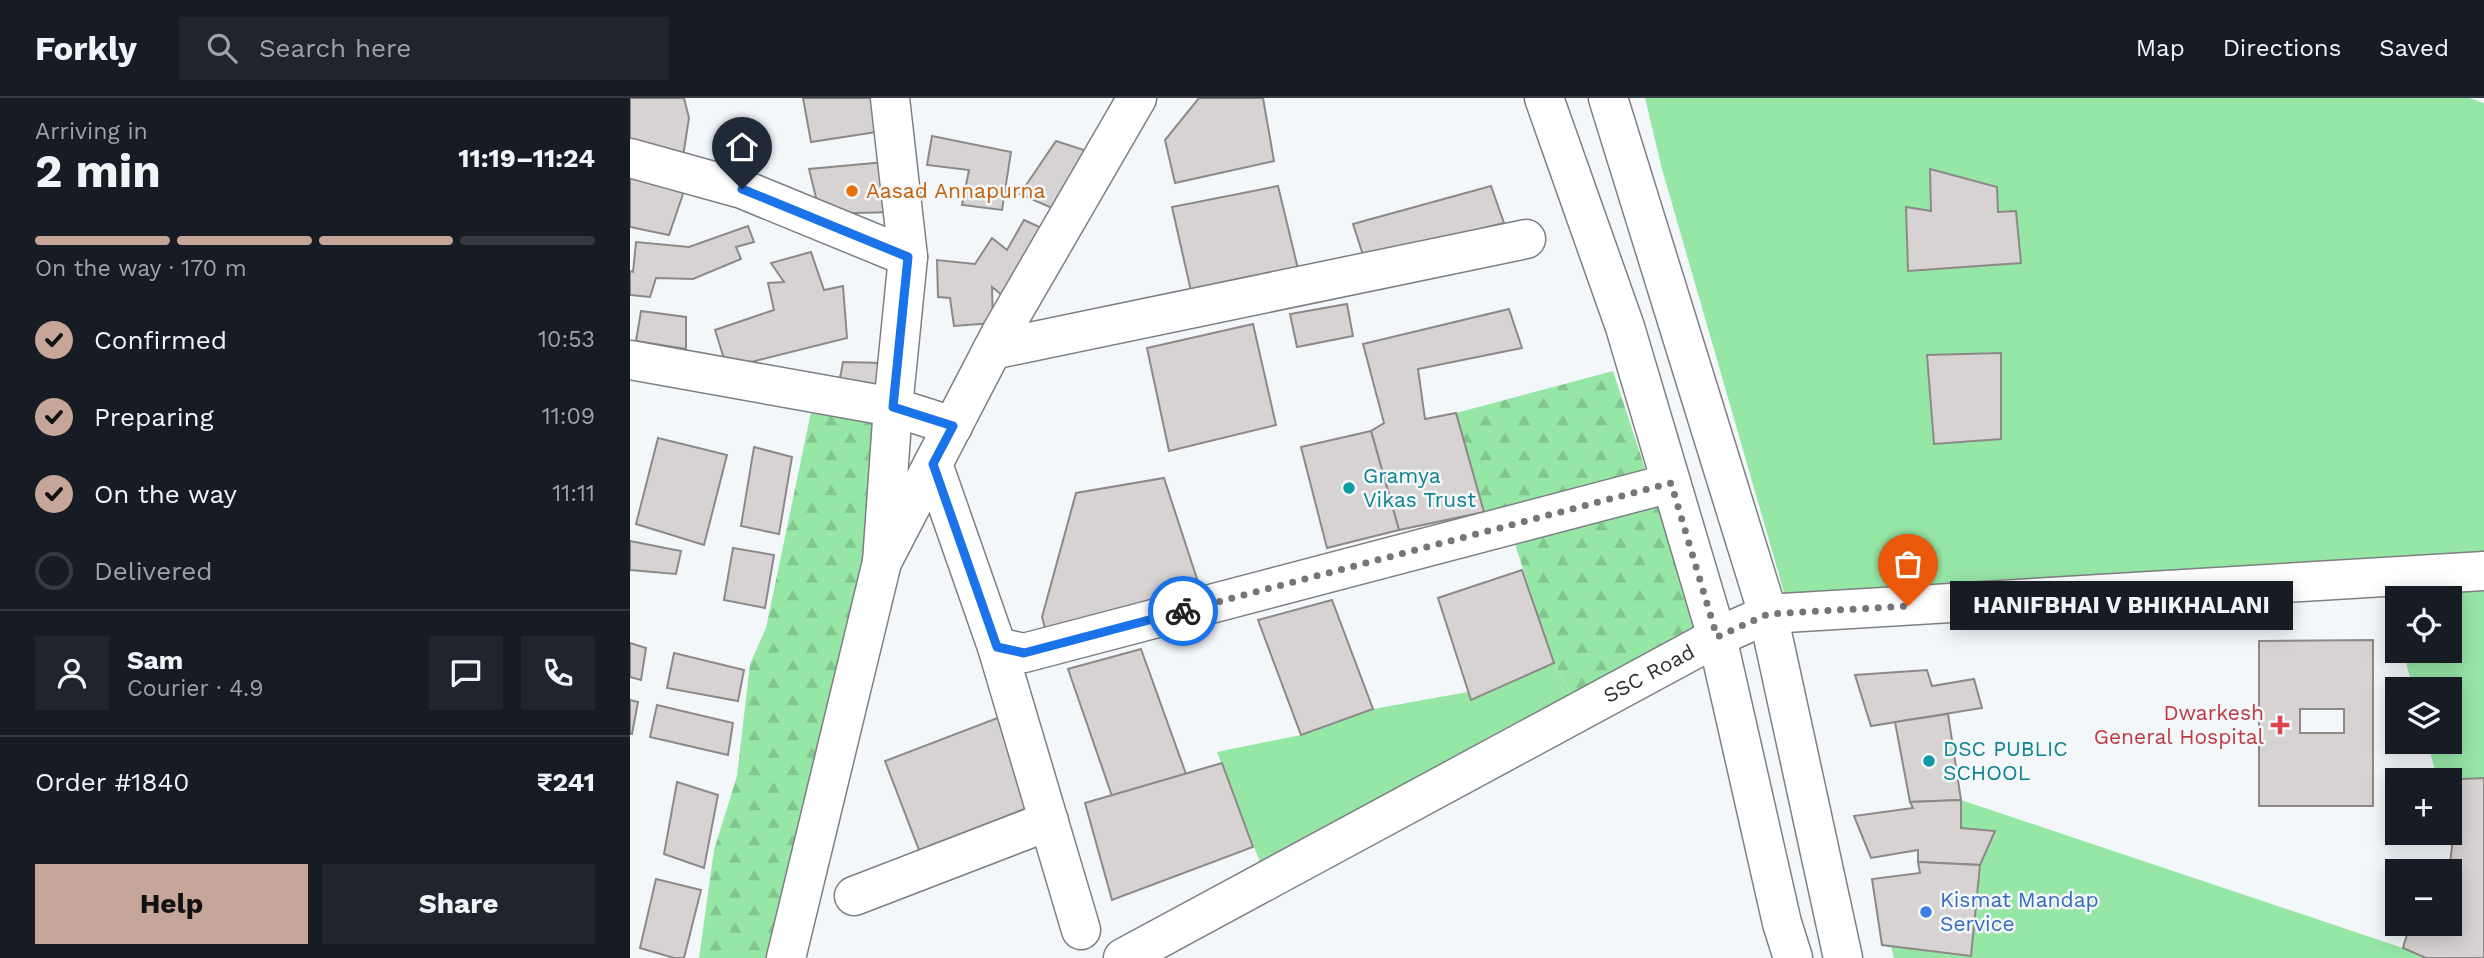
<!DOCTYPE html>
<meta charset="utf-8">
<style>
body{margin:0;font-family:"Work Sans",sans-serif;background:#20242c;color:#f1f3f6;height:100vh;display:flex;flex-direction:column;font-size:26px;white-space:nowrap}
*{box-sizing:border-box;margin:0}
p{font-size:23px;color:#9ea1a6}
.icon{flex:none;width:38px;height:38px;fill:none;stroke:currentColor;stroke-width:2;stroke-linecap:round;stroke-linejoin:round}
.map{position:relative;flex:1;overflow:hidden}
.side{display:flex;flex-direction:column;background:#171b24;width:630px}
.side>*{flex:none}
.tools{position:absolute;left:1755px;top:488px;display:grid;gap:14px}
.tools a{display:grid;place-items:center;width:77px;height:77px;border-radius:0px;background:#171b24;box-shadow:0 4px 18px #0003;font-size:35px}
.pin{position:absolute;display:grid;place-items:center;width:60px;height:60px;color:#fff;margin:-72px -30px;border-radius:50% 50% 50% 0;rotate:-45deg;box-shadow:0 0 7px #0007}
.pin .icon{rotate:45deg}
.courier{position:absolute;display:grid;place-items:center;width:70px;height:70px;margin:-35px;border:5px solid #1a73e8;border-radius:50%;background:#fff;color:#222;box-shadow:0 2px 9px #0007}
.bubble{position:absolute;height:49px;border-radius:0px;background:#171b24;box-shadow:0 4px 18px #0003;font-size:23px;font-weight:700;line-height:49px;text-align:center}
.summary em{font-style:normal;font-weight:700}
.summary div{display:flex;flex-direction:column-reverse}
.summary{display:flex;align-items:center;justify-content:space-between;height:119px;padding:0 35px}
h1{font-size:46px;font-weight:700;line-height:52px}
.bar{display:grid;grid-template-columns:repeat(4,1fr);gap:10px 7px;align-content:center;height:84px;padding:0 35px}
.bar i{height:9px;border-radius:5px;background:#363941}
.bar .current{background:#c5a698}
.bar p{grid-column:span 4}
.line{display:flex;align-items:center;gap:18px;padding:0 35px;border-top:2px solid #363941}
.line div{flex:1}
.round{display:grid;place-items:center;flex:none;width:74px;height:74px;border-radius:0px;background:#20242c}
ol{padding:0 35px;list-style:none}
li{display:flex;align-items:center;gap:21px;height:77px}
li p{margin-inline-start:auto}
li .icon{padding:7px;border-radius:50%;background:#c5a698;color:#111;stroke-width:4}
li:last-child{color:#9ea1a6}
li i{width:38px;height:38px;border:4px solid #363941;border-radius:50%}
.button{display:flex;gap:14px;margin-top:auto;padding:14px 35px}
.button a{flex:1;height:80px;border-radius:0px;background:#c5a698;color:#111;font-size:28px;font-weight:700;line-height:80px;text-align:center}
.button a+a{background:#20242c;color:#f1f3f6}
header{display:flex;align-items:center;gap:42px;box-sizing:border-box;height:98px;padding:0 35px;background:#171b24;border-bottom:2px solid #363941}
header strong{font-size:33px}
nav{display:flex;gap:38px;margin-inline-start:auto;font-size:24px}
.search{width:490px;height:63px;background:#20242c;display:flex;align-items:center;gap:18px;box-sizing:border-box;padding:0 24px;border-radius:0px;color:#9ea1a6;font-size:26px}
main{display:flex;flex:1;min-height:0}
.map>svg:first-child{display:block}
</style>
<header>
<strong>Forkly</strong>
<div class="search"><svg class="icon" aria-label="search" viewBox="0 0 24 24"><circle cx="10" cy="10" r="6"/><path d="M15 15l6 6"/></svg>Search here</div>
<nav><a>Map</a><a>Directions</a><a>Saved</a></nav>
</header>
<main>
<section class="side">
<div class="summary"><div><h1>2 min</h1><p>Arriving in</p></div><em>11:19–11:24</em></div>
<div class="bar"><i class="current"></i><i class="current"></i><i class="current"></i><i></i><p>On the way · 170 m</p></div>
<ol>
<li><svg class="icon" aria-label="check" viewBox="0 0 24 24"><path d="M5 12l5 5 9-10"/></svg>Confirmed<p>10:53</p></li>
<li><svg class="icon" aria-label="check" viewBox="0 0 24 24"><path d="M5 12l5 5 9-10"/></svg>Preparing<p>11:09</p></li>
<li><svg class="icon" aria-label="check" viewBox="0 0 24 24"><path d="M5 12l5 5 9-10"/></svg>On the way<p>11:11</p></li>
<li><i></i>Delivered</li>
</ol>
<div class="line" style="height:126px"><a class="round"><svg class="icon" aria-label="person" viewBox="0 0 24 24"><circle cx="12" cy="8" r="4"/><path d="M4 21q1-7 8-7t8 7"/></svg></a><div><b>Sam</b><p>Courier · 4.9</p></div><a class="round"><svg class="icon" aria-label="chat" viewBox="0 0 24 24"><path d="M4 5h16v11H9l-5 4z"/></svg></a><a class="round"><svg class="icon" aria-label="phone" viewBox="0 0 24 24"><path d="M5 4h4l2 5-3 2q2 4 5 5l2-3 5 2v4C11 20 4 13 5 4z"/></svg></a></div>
<div class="line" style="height:91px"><div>Order #1840</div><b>₹241</b></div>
<div class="button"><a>Help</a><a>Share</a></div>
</section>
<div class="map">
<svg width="1854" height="860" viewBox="0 0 1854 860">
<defs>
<pattern id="forest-firs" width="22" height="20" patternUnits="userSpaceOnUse" patternTransform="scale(1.75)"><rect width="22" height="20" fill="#96e6a6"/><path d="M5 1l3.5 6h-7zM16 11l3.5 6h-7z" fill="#82c68f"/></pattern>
</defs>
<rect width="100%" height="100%" fill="#f4f7fa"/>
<g fill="#96e6a6">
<polygon points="1015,0 1839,0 1854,5 1854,680 1808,682 1797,644 1820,644 1820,592 1783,591 1773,553 1820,553 1820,500 1768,500 1767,532 1753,479 1160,515 1032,71"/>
<polygon points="924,565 950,613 637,782 587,654 671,637 743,611 838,594 841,602"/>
<polygon points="1331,702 1773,850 1796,860 1264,860 1261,848 1341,858 1350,767 1365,733 1331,730"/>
</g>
<g fill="url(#forest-firs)">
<polygon points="983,273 1073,547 950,613 924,565 879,428 854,414 826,315"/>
<polygon points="185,295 263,309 156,860 69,860 84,752 107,678 120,566 136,530"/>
</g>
<g fill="#d8d3d3" stroke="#8d8988" stroke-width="2" fill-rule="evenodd">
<polygon points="0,0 54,0 59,20 52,65 0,52"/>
<polygon points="173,0 247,0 253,33 181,44"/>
<polygon points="569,0 633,0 644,63 545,85 535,42"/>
<polygon points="302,38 381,54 372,112 332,107 339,72 297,67"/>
<polygon points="426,43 457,53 422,110 390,96"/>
<polygon points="255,64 263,114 190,116 179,71"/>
<polygon points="1300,71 1367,89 1368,114 1386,113 1391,165 1278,173 1276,109 1301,113"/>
<polygon points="0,78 54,93 39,137 0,129"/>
<polygon points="648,88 669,175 563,202 542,109"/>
<polygon points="861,88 874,125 734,160 723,126"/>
<polygon points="394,122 416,132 378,202 362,189 363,225 324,228 320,200 308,199 307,162 345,166 362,140 377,152"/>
<polygon points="118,128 124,144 106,149 111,161 63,181 26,180 20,199 0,197 0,173 3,174 6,144 59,149"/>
<polygon points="181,154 194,192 213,188 217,240 97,270 85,232 144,212 138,185 154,184 141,165"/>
<polygon points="717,206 723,238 667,249 660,216"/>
<polygon points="879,211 892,250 788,271 795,321 826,315 854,414 769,432 741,333 754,325 733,246"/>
<polygon points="11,213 56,219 56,251 6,243"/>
<polygon points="623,226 646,327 539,353 517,250"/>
<polygon points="1371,255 1371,341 1304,346 1297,257"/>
<polygon points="213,264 254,265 253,297 208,291"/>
<polygon points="741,333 769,432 697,450 671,349"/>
<polygon points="28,340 97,357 74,447 6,426"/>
<polygon points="124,349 162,359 149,436 111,428"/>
<polygon points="534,380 570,490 417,538 412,519 446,395"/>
<polygon points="0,443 51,453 46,476 0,472"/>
<polygon points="103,450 144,457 135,510 94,502"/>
<polygon points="892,472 924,565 841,602 808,500"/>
<polygon points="702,502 743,611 671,637 628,522"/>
<path d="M1743,542V708H1629V543ZM1670,611H1714V635H1670Z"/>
<polygon points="0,545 16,550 11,582 0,579"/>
<polygon points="511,551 556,676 482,698 438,571"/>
<polygon points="44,555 114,572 108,603 37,590"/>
<polygon points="1297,572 1302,588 1344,581 1352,610 1241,628 1225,577"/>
<polygon points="0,602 8,604 2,636 0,636"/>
<polygon points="27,607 103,625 98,657 20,639"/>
<polygon points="1318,616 1331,702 1280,704 1265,624"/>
<polygon points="370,619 397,710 289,752 255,663"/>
<polygon points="592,665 623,749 482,802 455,705"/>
<polygon points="1854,680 1854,860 1796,860 1773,850 1780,826 1820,826 1819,774 1822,748 1819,735 1820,682 1811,682"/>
<polygon points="47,684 88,697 74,770 34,756"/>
<polygon points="1331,702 1331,730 1365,733 1350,767 1288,764 1288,752 1241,760 1224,718 1283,710 1280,704"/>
<polygon points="1288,764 1350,767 1341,858 1252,847 1242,781 1290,775"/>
<polygon points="26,781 71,792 54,860 44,860 10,850"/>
</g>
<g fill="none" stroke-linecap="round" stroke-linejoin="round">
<defs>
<g id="minor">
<polyline points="0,60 112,91 278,159"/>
<polyline points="362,252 896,141"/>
<polyline points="0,262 263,309 323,328"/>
<polyline points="303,366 367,549 394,555 1041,385"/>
<polyline points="252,464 263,309 278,159 260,0"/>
<polyline points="367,549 451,832"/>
<polyline points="224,798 419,723"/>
</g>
<g id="major">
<polyline points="156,860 252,464 372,233 507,0"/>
<path id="s1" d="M493,860L1087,539L1138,516L1854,473"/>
</g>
<g id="highway">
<polyline points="914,0 995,229 1087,539 1152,825 1163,860"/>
<polyline points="978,0 1138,516 1213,860"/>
</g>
</defs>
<use href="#minor" stroke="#7d7f83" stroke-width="41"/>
<use href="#major" stroke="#7d7f83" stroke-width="41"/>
<use href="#highway" stroke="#7d7f83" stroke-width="41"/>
<use href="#minor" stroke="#fff" stroke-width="38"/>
<use href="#major" stroke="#fff" stroke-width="38"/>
<use href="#highway" stroke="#fff" stroke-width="38"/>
</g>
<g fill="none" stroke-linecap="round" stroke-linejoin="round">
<polyline stroke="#757679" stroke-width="7" stroke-dasharray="0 12.6" points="553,513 1041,385 1087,539 1138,516 1278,508"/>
<polyline stroke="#1a73e8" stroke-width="9" points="112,91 278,159 263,309 323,328 303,366 367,549 394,555 553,513"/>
</g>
<circle fill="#e8710a" stroke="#f4f7fa" stroke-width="2.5" cx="222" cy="93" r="7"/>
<g fill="#0f9aa8" stroke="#f4f7fa" stroke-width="2.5">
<circle cx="719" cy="390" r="7"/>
<circle cx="1299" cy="663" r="7"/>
</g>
<path fill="#e0444e" stroke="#f4f7fa" stroke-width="2.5" d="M1646.5 616.5h7v7h7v7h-7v7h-7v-7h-7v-7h7z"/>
<circle fill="#3f7fe0" stroke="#f4f7fa" stroke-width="2.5" cx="1296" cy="814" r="7"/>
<g text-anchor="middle" stroke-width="5" stroke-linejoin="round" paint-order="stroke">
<g font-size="21" fill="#c56008" stroke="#f4f7fa" text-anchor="start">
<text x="236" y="100">Aasad Annapurna</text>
</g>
<g font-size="21" fill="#0d838f" stroke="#f4f7fa" text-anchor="start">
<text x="733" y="385">Gramya<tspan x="733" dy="24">Vikas Trust</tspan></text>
<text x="1313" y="658">DSC PUBLIC<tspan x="1313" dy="24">SCHOOL</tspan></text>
</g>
<g font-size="21" fill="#303133" stroke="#f4f7fa">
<text dy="7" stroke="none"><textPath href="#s1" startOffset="598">SSC Road</textPath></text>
</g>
<g font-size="21" fill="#be3a42" stroke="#f4f7fa" text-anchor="end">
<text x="1634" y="622">Dwarkesh<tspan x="1634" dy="24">General Hospital</tspan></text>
</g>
<g font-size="21" fill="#366cbe" stroke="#f4f7fa" text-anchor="start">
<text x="1310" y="809">Kismat Mandap<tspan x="1310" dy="24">Service</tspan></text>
</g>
</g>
</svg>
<div class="tools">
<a><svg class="icon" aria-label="locate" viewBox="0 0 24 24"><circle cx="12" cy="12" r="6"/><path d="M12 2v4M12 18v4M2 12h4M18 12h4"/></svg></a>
<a><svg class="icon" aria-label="layers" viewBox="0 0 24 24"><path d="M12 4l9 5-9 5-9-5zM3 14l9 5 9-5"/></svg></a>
<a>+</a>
<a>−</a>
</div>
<div class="pin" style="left:1278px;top:508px;background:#ea580c"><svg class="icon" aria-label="bag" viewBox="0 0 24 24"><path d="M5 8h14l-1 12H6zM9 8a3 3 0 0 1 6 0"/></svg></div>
<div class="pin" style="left:112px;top:91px;background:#1f2937"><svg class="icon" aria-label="home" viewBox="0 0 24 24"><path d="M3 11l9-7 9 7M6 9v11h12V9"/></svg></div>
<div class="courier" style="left:553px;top:513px"><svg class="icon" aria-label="bike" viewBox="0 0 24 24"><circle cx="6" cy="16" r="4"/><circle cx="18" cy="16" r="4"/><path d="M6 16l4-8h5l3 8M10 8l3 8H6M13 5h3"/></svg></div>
<div class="bubble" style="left:1320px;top:483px;width:343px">HANIFBHAI V BHIKHALANI</div>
</div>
</main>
